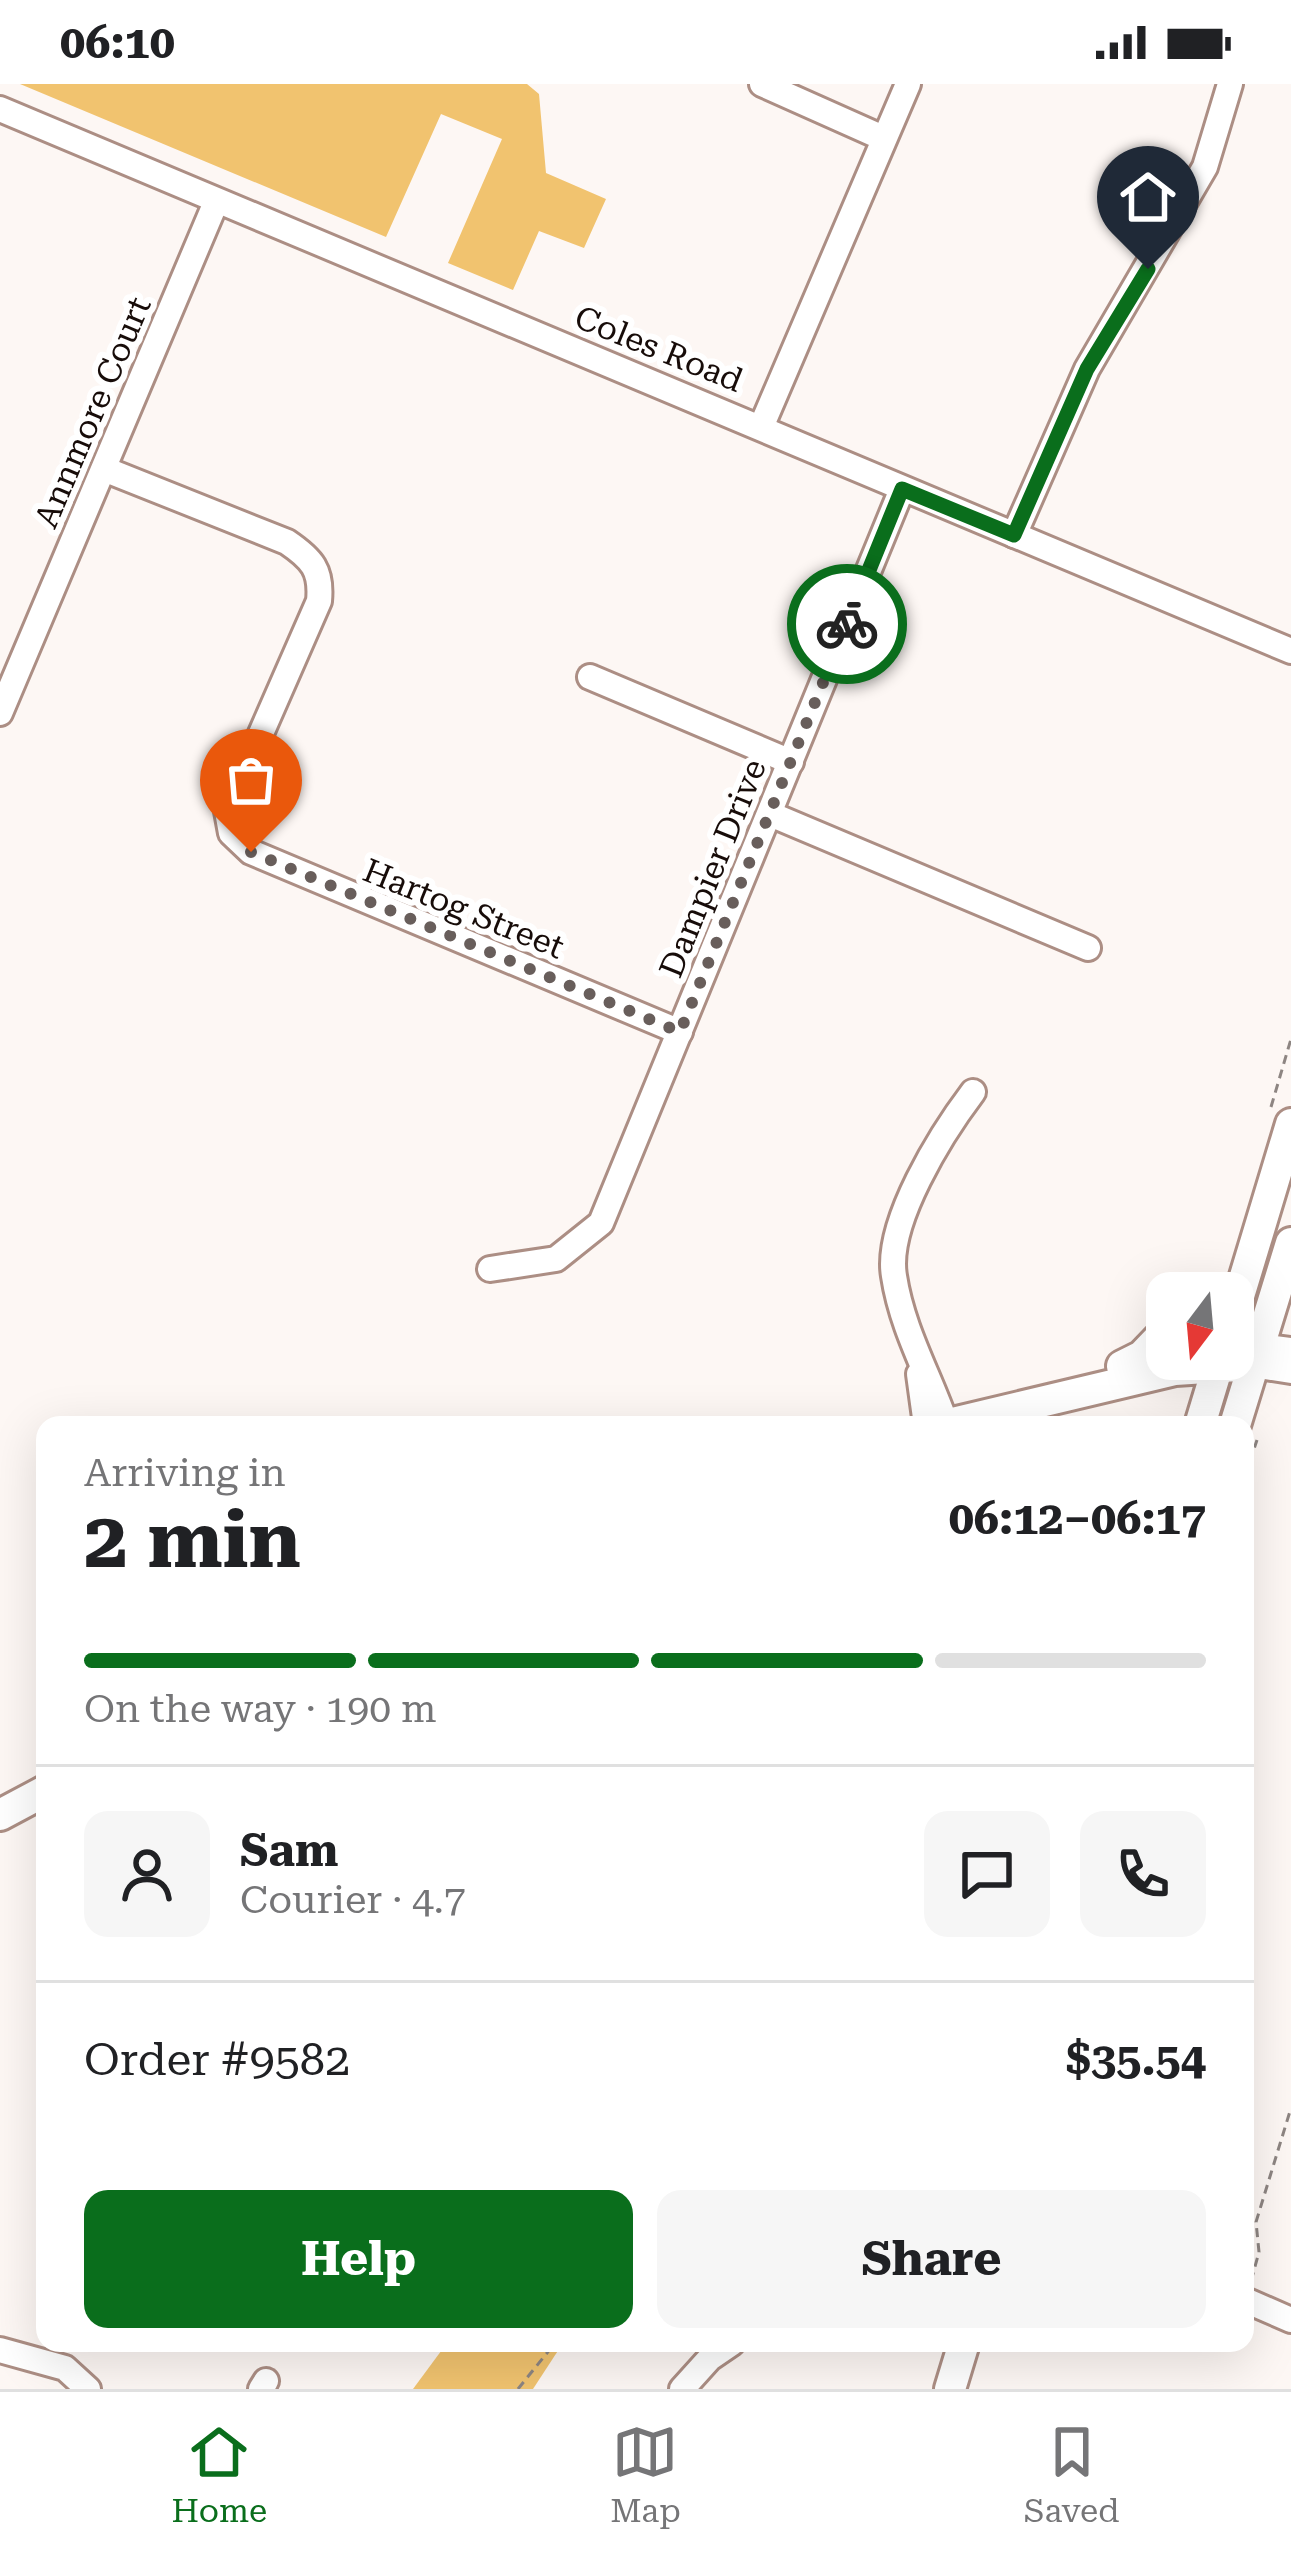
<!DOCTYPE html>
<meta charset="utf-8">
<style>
body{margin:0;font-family:"Roboto Serif",serif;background:#f6f6f6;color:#202124;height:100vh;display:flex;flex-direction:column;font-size:45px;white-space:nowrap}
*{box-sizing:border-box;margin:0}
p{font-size:39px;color:#757577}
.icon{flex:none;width:66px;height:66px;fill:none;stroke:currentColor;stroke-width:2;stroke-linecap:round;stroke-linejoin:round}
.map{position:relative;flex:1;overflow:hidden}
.details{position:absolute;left:36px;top:1332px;width:1218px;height:936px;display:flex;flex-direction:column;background:#fff;border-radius:24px;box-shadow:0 12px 48px #0002}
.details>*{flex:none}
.needle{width:78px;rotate:196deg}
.controls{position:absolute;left:1146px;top:1188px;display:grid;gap:24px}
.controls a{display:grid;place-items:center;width:108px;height:108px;border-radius:24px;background:#fff;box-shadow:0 12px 48px #0002;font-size:60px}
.pin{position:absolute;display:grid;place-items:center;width:102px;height:102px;color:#fff;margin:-123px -51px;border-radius:50% 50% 50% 0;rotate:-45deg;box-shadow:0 0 12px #0007}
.pin .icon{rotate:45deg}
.courier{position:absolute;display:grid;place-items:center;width:120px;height:120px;margin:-60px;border:9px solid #0a6e1c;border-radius:50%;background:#fff;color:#222;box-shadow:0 3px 15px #0007}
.headline em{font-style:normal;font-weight:700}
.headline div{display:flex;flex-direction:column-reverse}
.headline{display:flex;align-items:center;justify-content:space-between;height:204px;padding:0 48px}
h1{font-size:78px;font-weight:700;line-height:90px}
.bar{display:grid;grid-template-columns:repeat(4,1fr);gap:18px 12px;align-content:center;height:144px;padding:0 48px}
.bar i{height:15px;border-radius:9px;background:#e0e0e0}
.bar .current{background:#0a6e1c}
.bar p{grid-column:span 4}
.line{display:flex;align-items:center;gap:30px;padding:0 48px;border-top:3px solid #e0e0e0}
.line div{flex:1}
.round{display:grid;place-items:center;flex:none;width:126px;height:126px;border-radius:24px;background:#f6f6f6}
.button{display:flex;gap:24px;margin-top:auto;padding:24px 48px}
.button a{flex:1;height:138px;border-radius:24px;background:#0a6e1c;color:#fff;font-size:48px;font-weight:700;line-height:138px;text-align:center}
.button a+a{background:#f6f6f6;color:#202124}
.status{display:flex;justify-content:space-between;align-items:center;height:84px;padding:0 60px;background:#fff;direction:ltr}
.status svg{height:33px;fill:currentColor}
.menu{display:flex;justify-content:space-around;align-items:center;height:168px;border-top:3px solid #e0e0e0;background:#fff;font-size:33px;color:#757577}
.menu a{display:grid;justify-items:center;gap:6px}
.menu .current{color:#0a6e1c}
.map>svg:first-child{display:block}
</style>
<div class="status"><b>06:10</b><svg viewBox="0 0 49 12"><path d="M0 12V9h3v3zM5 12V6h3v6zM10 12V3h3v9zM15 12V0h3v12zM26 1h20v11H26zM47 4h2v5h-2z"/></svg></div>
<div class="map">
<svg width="1291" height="2305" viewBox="0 0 1291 2305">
<rect width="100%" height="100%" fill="#fdf7f4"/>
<g fill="#f1c36f">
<polygon points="20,0 527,0 539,10 546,89 606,115 584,164 539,147 513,206 448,179 502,55 441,30 386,153"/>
<polygon points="447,2259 563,2259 533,2305 413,2305"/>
</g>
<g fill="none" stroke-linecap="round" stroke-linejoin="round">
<defs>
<g id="minor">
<polyline points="762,0 883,54"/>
<polyline points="0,25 1291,567"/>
<polyline points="762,341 908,0"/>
<path d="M104,385L287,458C312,475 322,486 319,517L227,727L231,749L251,768L680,948"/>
<polyline points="1014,451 1087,285 1205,83 1230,0"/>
<polyline points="590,593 791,678"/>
<polyline points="0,629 216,118"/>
<polyline points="770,730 1088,864"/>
<polyline points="490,1185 556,1175 601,1139 902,405"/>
<polyline points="1259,1262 1291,1266"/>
<polyline points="1253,1281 1291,1287"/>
<polyline points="919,1290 926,1341"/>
<path d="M946,1340C929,1291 902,1245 894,1192C885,1139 942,1049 973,1008"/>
<polyline points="1245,2216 1291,2236"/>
<polyline points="0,2266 65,2284 88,2305"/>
<polyline points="261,2305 266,2297"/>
<polyline points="682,2305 710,2274 732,2259"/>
</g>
<g id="tertiary">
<polyline points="1233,1232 1291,1040"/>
<polyline points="1122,1282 1142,1272 1167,1246"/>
<polyline points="944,1341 1175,1286 1253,1281"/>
<polyline points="1200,1341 1220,1275"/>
<polyline points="1235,1341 1291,1159"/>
<polyline points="0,1731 45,1707"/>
<polyline points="950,2305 964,2259"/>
</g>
</defs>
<use href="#minor" stroke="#ac8e84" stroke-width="30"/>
<use href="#tertiary" stroke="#ac8e84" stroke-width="36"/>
<g stroke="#8d8582" stroke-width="3" stroke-dasharray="9 6" stroke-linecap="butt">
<polyline points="1271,1023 1291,955"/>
<polyline points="1245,1392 1257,1356"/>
<polyline points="1251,2197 1259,2168 1256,2138 1291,2024"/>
<polyline points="518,2305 555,2259"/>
</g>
<use href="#minor" stroke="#fff" stroke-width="24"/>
<use href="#tertiary" stroke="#fff" stroke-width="30"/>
</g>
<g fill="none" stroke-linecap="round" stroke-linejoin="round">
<polyline stroke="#685e5b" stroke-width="12" stroke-dasharray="0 21.6" points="251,768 680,948 847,540"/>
<polyline stroke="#0a6e1c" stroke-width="15" points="847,540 902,405 1014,451 1087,285 1148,185"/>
</g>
<g text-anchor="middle" stroke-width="12" stroke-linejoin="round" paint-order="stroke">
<g font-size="33" fill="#170c09" stroke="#fff">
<text transform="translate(659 264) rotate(22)" y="12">Coles Road</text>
<text transform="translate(92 328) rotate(-67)" y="12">Annmore Court</text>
<text transform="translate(712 784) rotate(-68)" y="12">Dampier Drive</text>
<text transform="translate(464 824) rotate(22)" y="12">Hartog Street</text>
</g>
</g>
</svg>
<div class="controls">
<a><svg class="needle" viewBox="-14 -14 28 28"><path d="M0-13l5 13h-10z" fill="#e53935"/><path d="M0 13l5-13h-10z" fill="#757577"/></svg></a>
</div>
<div class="pin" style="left:251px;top:768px;background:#ea580c"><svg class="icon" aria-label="bag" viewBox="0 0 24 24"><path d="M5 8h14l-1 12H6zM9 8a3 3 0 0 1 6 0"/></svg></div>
<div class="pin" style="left:1148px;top:185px;background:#1f2937"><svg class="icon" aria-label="home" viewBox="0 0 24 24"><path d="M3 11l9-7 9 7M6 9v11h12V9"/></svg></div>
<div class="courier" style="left:847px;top:540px"><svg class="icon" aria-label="bike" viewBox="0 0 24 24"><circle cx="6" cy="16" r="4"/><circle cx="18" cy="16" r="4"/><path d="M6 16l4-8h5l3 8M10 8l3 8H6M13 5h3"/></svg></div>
<section class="details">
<div class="headline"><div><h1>2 min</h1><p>Arriving in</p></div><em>06:12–06:17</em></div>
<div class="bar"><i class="current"></i><i class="current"></i><i class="current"></i><i></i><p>On the way · 190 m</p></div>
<div class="line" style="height:216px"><a class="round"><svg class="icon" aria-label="person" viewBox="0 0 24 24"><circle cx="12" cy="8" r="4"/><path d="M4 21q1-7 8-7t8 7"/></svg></a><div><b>Sam</b><p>Courier · 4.7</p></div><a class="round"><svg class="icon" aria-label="chat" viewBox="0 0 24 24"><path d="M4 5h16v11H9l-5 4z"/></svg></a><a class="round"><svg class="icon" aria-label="phone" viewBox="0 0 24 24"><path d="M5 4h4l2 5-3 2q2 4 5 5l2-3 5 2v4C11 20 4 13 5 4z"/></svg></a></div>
<div class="line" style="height:156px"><div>Order #9582</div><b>$35.54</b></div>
<div class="button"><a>Help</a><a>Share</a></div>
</section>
</div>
<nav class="menu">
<a class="current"><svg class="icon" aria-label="home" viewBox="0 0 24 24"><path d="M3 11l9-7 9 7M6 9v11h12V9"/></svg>Home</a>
<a><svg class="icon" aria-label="map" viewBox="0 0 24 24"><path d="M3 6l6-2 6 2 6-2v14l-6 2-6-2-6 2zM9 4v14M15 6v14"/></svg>Map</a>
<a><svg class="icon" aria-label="saved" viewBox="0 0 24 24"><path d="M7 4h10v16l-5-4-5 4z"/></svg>Saved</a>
</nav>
